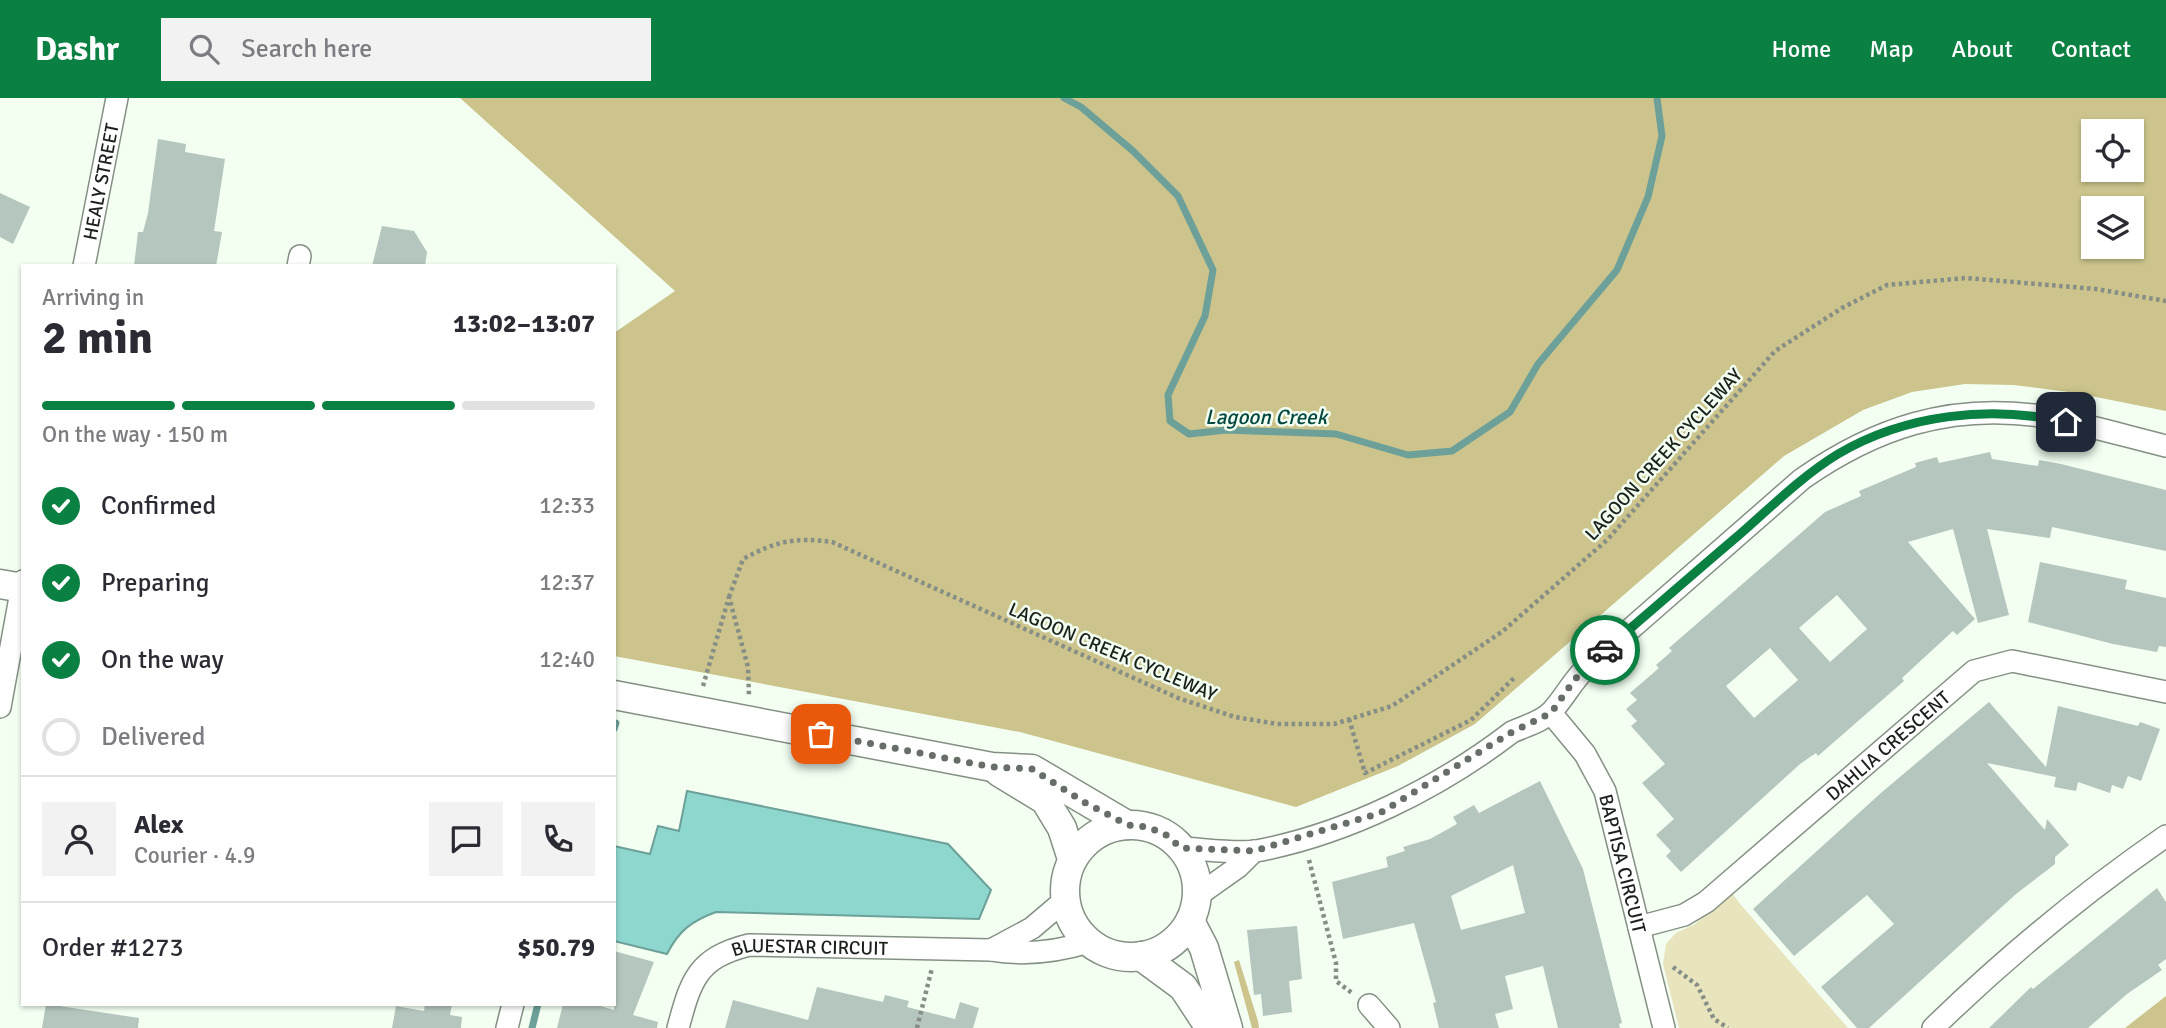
<!DOCTYPE html>
<meta charset="utf-8">
<style>
body{margin:0;font-family:Signika,sans-serif;background:#f2f2f3;color:#2b2b33;height:100vh;display:flex;flex-direction:column;font-size:26px;white-space:nowrap}
*{box-sizing:border-box;margin:0}
p{font-size:23px;color:#7c7c81}
.icon{flex:none;width:38px;height:38px;fill:none;stroke:currentColor;stroke-width:2;stroke-linecap:round;stroke-linejoin:round}
.map{position:relative;flex:1;overflow:hidden}
.panel{position:absolute;left:21px;top:166px;width:595px;height:742px;display:flex;flex-direction:column;background:#fff;border-radius:0px;box-shadow:0 2px 5px #0004}
.panel>*{flex:none}
.controls{position:absolute;left:2081px;top:21px;display:grid;gap:14px}
.controls a{display:grid;place-items:center;width:63px;height:63px;border-radius:0px;background:#fff;box-shadow:0 2px 5px #0004;font-size:35px}
.pin{position:absolute;display:grid;place-items:center;width:60px;height:60px;color:#fff;margin:-30px;border-radius:14px;box-shadow:0 4px 10px #0006}
.courier{position:absolute;display:grid;place-items:center;width:70px;height:70px;margin:-35px;border:5px solid #0b8043;border-radius:50%;background:#fff;color:#222;box-shadow:0 2px 9px #0007}
.overview em{font-style:normal;font-weight:800}
.overview div{display:flex;flex-direction:column-reverse}
.overview{display:flex;align-items:center;justify-content:space-between;height:119px;padding:0 21px}
h1{font-size:46px;font-weight:800;line-height:52px}
.bar{display:grid;grid-template-columns:repeat(4,1fr);gap:10px 7px;align-content:center;height:84px;padding:0 21px}
.bar i{height:9px;border-radius:5px;background:#e1e1e2}
.bar .active{background:#0b8043}
.bar p{grid-column:span 4}
.line{display:flex;align-items:center;gap:18px;padding:0 21px;border-top:2px solid #e1e1e2}
.line div{flex:1}
.round{display:grid;place-items:center;flex:none;width:74px;height:74px;border-radius:0px;background:#f2f2f3}
ol{padding:0 21px;list-style:none}
li{display:flex;align-items:center;gap:21px;height:77px}
li p{margin-inline-start:auto}
li .icon{padding:7px;border-radius:50%;background:#0b8043;color:#fff;stroke-width:4}
li:last-child{color:#7c7c81}
li i{width:38px;height:38px;border:4px solid #e1e1e2;border-radius:50%}
header{display:flex;align-items:center;gap:42px;box-sizing:border-box;height:98px;padding:0 35px;background:#0b8043;color:#fff}
header strong{font-size:33px}
nav{display:flex;gap:38px;margin-inline-start:auto;font-size:24px}
.search{width:490px;height:63px;background:#f2f2f3;display:flex;align-items:center;gap:18px;box-sizing:border-box;padding:0 24px;border-radius:0px;color:#7c7c81;font-size:26px}
.map>svg:first-child{display:block}
</style>
<header>
<strong>Dashr</strong>
<div class="search"><svg class="icon" aria-label="search" viewBox="0 0 24 24"><circle cx="10" cy="10" r="6"/><path d="M15 15l6 6"/></svg>Search here</div>
<nav><a>Home</a><a>Map</a><a>About</a><a>Contact</a></nav>
</header>
<div class="map">
<svg width="2166" height="930" viewBox="0 0 2166 930">
<rect width="100%" height="100%" fill="#f2fff1"/>
<polygon fill="#e8e4be" points="1732,795 1741,807 1848,930 1679,930 1663,866 1666,846 1676,835 1695,826"/>
<g fill="#ccc48c" fill-rule="evenodd">
<path d="M460,0H2166V313L2076,295L2014,287L1965,286L1912,294L1863,312L1784,358L1475,626L1398,668L1296,709L1020,634L614,558V235L675,193ZM2093,33H2132V72H2093ZM2093,110H2132V149H2093Z"/>
<polygon points="1239,862 1258,923 1259,930 1252,930 1234,864"/>
<polygon points="2166,898 2166,930 2125,930"/>
</g>
<path fill="#8ed7ce" stroke="#6ca099" stroke-width="2" d="M687,693L948,746L991,792L979,821L716,814C692,823 679,832 667,856L614,843V748L650,756L658,728L679,733Z"/>
<g fill="none" stroke-linecap="round" stroke-linejoin="round">
<g stroke="#6ca099" stroke-width="7">
<polyline points="1064,0 1081,9 1133,53 1178,98 1213,172 1205,218 1168,297 1170,323 1189,336 1226,332 1336,336 1408,357 1452,353 1510,314 1538,266 1617,172 1648,99 1662,38 1657,0"/>
<polyline points="614,631 616,625"/>
<polyline points="532,930 538,906"/>
</g>
</g>
<g fill="#b4c6bd" fill-rule="evenodd">
<polygon points="158,41 186,46 185,54 225,61 214,133 222,134 216,168 134,168 138,134 143,134 148,115"/>
<polygon points="0,95 30,109 13,146 0,139"/>
<polygon points="382,128 414,133 427,154 425,168 372,168"/>
<path d="M1990,354L1992,361L2038,368L2039,362L2061,366L2166,392V453L2052,429L2050,440L1987,431L2009,517L1978,525L1953,431L1908,444L1975,521L1957,537L1953,533L1902,580L1904,583L1818,658L1816,655L1800,666L1681,774L1666,758L1671,753L1656,737L1674,721L1642,685L1665,666L1631,628L1637,623L1626,611L1637,602L1630,595L1659,570L1656,567L1672,553L1669,550L1825,414L1861,398L1859,393L1916,369L1915,365L1937,359L1939,365ZM1837,497L1867,531L1830,564L1799,530ZM1770,550L1798,582L1754,620L1726,588Z"/>
<polygon points="2040,464 2127,482 2125,491 2166,500 2166,549 2159,548 2157,554 2113,546 2028,524"/>
<polygon points="1989,604 2046,669 2058,608 2138,628 2140,624 2160,631 2141,683 2128,678 2123,691 2112,687 2110,695 2078,684 2076,693 2054,689 2056,679 1987,665 2045,732 2047,721 2069,747 2055,759 2055,766 2016,796 1869,930 1857,930 1821,889 1894,826 1867,797 1794,858 1753,811 1882,694"/>
<path d="M1540,683L1583,771L1622,925L1619,926L1620,930H1558L1543,868L1505,878L1513,911L1495,916L1499,930H1439L1433,905L1436,904L1414,825L1343,841L1332,784L1388,769L1386,759L1405,753L1403,749L1430,741L1457,726L1453,719L1474,707L1479,715ZM1513,767L1525,815L1461,832L1451,798Z"/>
<polygon points="2157,790 2166,804 2166,861 2158,867 2162,872 2127,896 2088,930 1989,930 2031,889 2033,891"/>
<polygon points="1297,828 1302,881 1289,883 1292,914 1263,918 1261,896 1254,897 1247,832"/>
<polygon points="614,853 654,864 633,917 658,924 657,930 557,930 563,906 594,906 614,912"/>
<polygon points="817,889 883,904 885,897 909,903 907,909 955,921 960,904 979,910 973,930 725,930 733,902 808,922"/>
<polygon points="46,906 139,920 138,930 42,930"/>
<polygon points="425,906 452,906 450,917 462,919 461,930 392,930 396,908 424,913"/>
</g>
<g fill="none" stroke-linecap="round" stroke-linejoin="round">
<defs>
<g id="street">
<path id="s1" d="M84,168L117,0"/>
<polyline points="298,168 300,158"/>
<polyline points="0,609 23,483"/>
<path id="s2" d="M1551,615L1585,656L1605,693L1664,930"/>
<path d="M1181,750C1203,751 1236,756 1256,753C1347,736 1439,690 1512,634C1525,628 1542,624 1552,613C1565,599 1573,582 1587,569L1802,381C1875,330 1950,305 2040,318C2082,325 2125,338 2166,348"/>
<polyline points="1197,798 1238,769 1254,753"/>
<path id="s3" d="M1639,829L1684,817L1706,804L1974,573L2012,563L2166,594"/>
<polyline points="991,852 1032,830 1065,802"/>
<polyline points="1369,907 1389,930"/>
<polyline points="507,930 513,906"/>
<path id="s4" d="M678,930C691,882 697,860 749,847L991,852C1025,858 1056,854 1089,844"/>
<path d="M1933,930C2006,859 2082,796 2166,738"/>
</g>
<g id="secondary">
<polyline points="0,486 23,490"/>
<polyline points="614,597 992,669 1032,671 1127,727"/>
<polyline points="999,674 1045,702 1062,730 1072,761"/>
<circle cx="1131" cy="793" r="66"/>
<polyline points="1190,823 1204,850 1228,930"/>
<polyline points="1141,858 1183,889 1210,930"/>
</g>
</defs>
<use href="#street" stroke="#849083" stroke-width="24"/>
<use href="#secondary" stroke="#849083" stroke-width="31"/>
<g stroke="#868e85" stroke-width="4.5" stroke-dasharray="3.5 3.5" stroke-linecap="butt">
<path d="M729,499L743,461C776,443 795,439 832,444L1178,600L1235,619L1277,626H1334L1392,608L1503,533L1607,442L1775,253L1842,210L1887,187L1966,180L2096,191L2166,203"/>
<polyline points="703,588 729,499 748,569 749,598"/>
<polyline points="1349,621 1365,675 1471,622 1515,579"/>
<polyline points="1309,762 1336,865 1336,883 1352,895"/>
<polyline points="1673,869 1697,887 1714,921 1728,930"/>
<polyline points="917,930 932,870"/>
</g>
<use href="#street" stroke="#fff" stroke-width="21"/>
<use href="#secondary" stroke="#fff" stroke-width="28"/>
</g>
<g fill="none" stroke-linecap="round" stroke-linejoin="round">
<polyline stroke="#676e67" stroke-width="7" stroke-dasharray="0 12.6" points="821,636 992,669 1032,671 1084,704 1128,727 1148,729 1166,737 1181,750 1254,753 1380,715 1512,634 1551,615 1575,581 1605,552"/>
<path stroke="#0b8043" stroke-width="9" d="M1605,552C1650,514 1694,475 1739,437C1771,409 1802,378 1838,356C1906,316 1990,307 2066,324"/>
</g>
<g text-anchor="middle" stroke-width="5" stroke-linejoin="round" paint-order="stroke">
<g font-size="19" fill="#1c201c" stroke="#f2fff1">
<text dy="7" stroke="none"><textPath href="#s1" startOffset="86">HEALY STREET</textPath></text>
<text transform="translate(1663 356) rotate(-48)" y="7">LAGOON CREEK CYCLEWAY</text>
<text transform="translate(1113 553) rotate(23)" y="7">LAGOON CREEK CYCLEWAY</text>
<text dy="7" stroke="none"><textPath href="#s3" startOffset="312">DAHLIA CRESCENT</textPath></text>
<text dy="7" stroke="none"><textPath href="#s2" startOffset="170">BAPTISA CIRCUIT</textPath></text>
<text dy="7" stroke="none"><textPath href="#s4" startOffset="178">BLUESTAR CIRCUIT</textPath></text>
</g>
<g font-size="21" font-style="italic" fill="#014741" stroke="#f2fff1">
<text x="1266" y="326">Lagoon Creek</text>
</g>
</g>
</svg>
<div class="controls">
<a><svg class="icon" aria-label="locate" viewBox="0 0 24 24"><circle cx="12" cy="12" r="6"/><path d="M12 2v4M12 18v4M2 12h4M18 12h4"/></svg></a>
<a><svg class="icon" aria-label="layers" viewBox="0 0 24 24"><path d="M12 4l9 5-9 5-9-5zM3 14l9 5 9-5"/></svg></a>
</div>
<div class="pin" style="left:821px;top:636px;background:#ea580c"><svg class="icon" aria-label="bag" viewBox="0 0 24 24"><path d="M5 8h14l-1 12H6zM9 8a3 3 0 0 1 6 0"/></svg></div>
<div class="pin" style="left:2066px;top:324px;background:#1f2937"><svg class="icon" aria-label="home" viewBox="0 0 24 24"><path d="M3 11l9-7 9 7M6 9v11h12V9"/></svg></div>
<div class="courier" style="left:1605px;top:552px"><svg class="icon" aria-label="car" viewBox="0 0 24 24"><path d="M5 17H2v-5l4-1 3-4h7l3 4 3 1v5h-3M9 17h6M6 11h13"/><circle cx="7" cy="17" r="2"/><circle cx="17" cy="17" r="2"/></svg></div>
<section class="panel">
<div class="overview"><div><h1>2 min</h1><p>Arriving in</p></div><em>13:02–13:07</em></div>
<div class="bar"><i class="active"></i><i class="active"></i><i class="active"></i><i></i><p>On the way · 150 m</p></div>
<ol>
<li><svg class="icon" aria-label="check" viewBox="0 0 24 24"><path d="M5 12l5 5 9-10"/></svg>Confirmed<p>12:33</p></li>
<li><svg class="icon" aria-label="check" viewBox="0 0 24 24"><path d="M5 12l5 5 9-10"/></svg>Preparing<p>12:37</p></li>
<li><svg class="icon" aria-label="check" viewBox="0 0 24 24"><path d="M5 12l5 5 9-10"/></svg>On the way<p>12:40</p></li>
<li><i></i>Delivered</li>
</ol>
<div class="line" style="height:126px"><a class="round"><svg class="icon" aria-label="person" viewBox="0 0 24 24"><circle cx="12" cy="8" r="4"/><path d="M4 21q1-7 8-7t8 7"/></svg></a><div><b>Alex</b><p>Courier · 4.9</p></div><a class="round"><svg class="icon" aria-label="chat" viewBox="0 0 24 24"><path d="M4 5h16v11H9l-5 4z"/></svg></a><a class="round"><svg class="icon" aria-label="phone" viewBox="0 0 24 24"><path d="M5 4h4l2 5-3 2q2 4 5 5l2-3 5 2v4C11 20 4 13 5 4z"/></svg></a></div>
<div class="line" style="height:91px"><div>Order #1273</div><b>$50.79</b></div>
</section>
</div>
